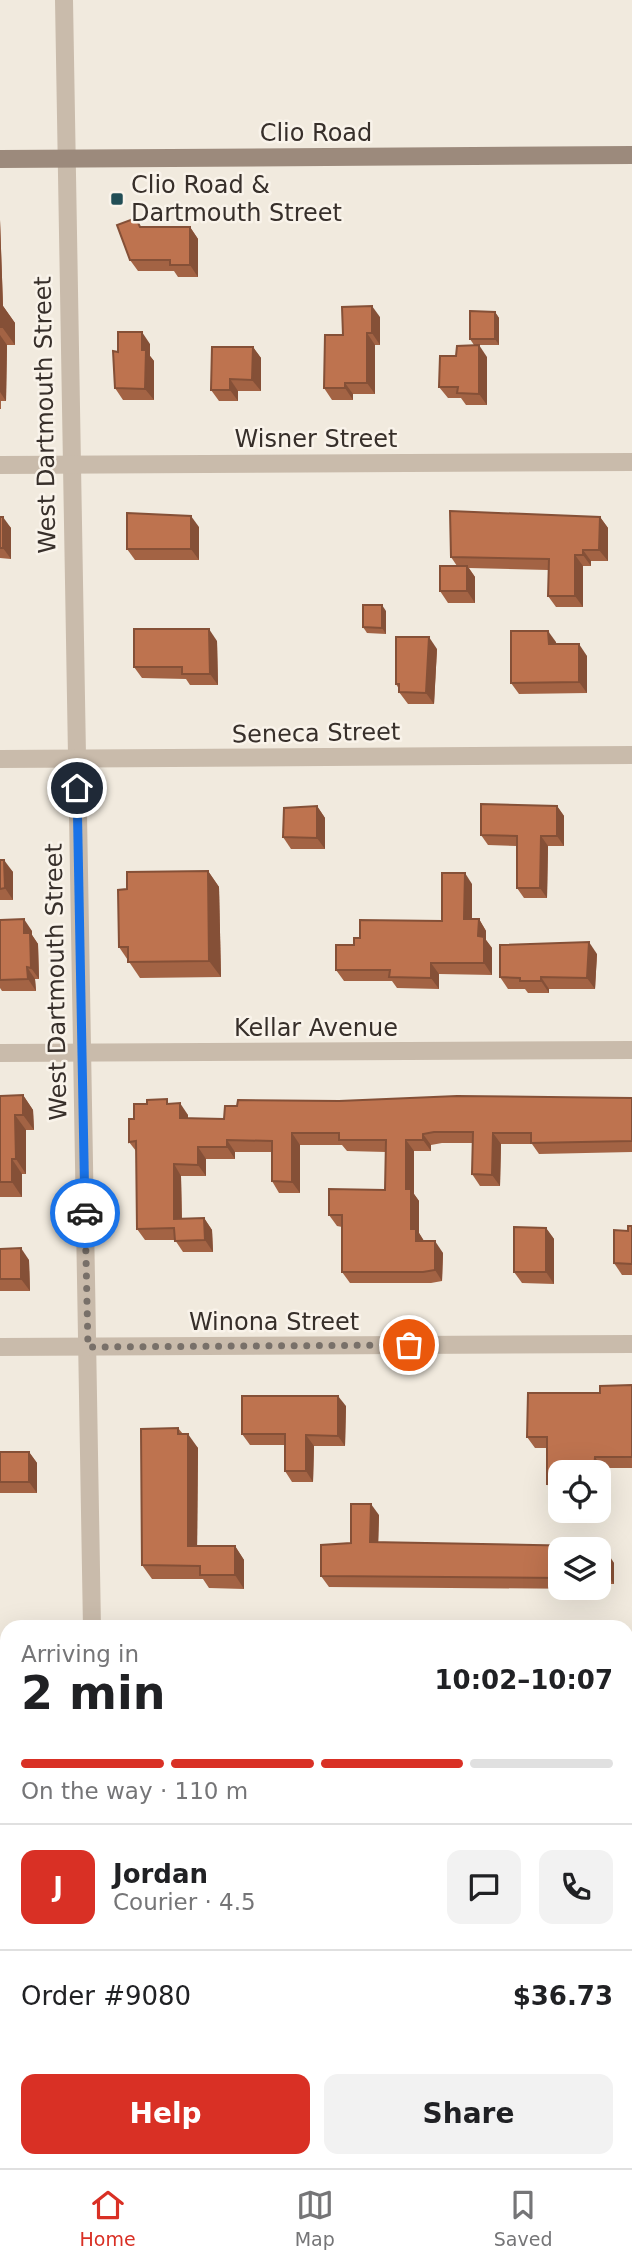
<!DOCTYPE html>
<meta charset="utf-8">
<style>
body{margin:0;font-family:"DejaVu Sans",sans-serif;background:#f2f2f2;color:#202124;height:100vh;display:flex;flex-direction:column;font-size:26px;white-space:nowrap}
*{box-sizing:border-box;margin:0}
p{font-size:23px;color:#757577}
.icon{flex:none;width:38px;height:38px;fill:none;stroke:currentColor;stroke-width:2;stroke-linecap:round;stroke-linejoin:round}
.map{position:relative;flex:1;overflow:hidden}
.details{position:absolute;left:0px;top:1620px;width:634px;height:548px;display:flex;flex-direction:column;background:#fff;border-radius:21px 21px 0 0;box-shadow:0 7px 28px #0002}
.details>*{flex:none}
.fabs{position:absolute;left:548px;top:1460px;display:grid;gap:14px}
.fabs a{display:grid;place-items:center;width:63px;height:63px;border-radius:14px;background:#fff;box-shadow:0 7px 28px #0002;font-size:35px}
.pin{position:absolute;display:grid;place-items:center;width:60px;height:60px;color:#fff;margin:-30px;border:4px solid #fff;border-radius:50%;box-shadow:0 2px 7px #0007}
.courier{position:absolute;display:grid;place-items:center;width:70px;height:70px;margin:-35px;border:5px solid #1a73e8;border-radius:50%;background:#fff;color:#222;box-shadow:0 2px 9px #0007}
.head em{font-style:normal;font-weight:700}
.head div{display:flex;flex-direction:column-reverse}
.head{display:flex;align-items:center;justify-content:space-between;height:119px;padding:0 21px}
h1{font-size:46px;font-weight:700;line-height:52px}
.bar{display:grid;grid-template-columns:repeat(4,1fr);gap:10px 7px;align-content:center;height:84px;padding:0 21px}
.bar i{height:9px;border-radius:5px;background:#e0e0e0}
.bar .on{background:#d93025}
.bar p{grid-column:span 4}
.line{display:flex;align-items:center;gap:18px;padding:0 21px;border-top:2px solid #e0e0e0}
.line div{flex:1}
.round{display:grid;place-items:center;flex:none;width:74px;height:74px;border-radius:14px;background:#f2f2f2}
.primary-button{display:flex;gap:14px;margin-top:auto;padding:14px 21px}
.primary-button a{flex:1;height:80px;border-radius:14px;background:#d93025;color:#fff;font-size:28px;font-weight:700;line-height:80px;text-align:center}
.primary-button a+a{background:#f2f2f2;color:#202124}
.tabs{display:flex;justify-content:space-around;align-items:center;height:98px;border-top:2px solid #e0e0e0;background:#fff;font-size:19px;color:#757577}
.tabs a{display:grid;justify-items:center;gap:4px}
.tabs .on{color:#d93025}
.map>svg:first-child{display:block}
</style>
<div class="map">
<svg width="632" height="2168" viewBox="0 0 632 2168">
<rect width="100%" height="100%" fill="#f1eade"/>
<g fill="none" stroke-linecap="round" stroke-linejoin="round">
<g stroke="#c9bbab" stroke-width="18">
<polyline points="64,0 92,1628"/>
<polyline points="0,465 632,462"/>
<polyline points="0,759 632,755"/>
<polyline points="0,1053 632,1050"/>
<polyline points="0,1347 632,1344"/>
<polyline points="0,1660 7,1660"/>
<polyline points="626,1661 632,1661"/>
<polyline points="91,2161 91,2168"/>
<polyline points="395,2168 395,2161"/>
</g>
<polyline stroke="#9c8a7c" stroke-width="18" points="0,159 632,155"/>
</g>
<g fill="#a36344">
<polygon points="0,220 3,306 15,323 15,345 7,345 6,401 1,401 1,409 0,409"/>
<polygon points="142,227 190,227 198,239 198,277 178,277 174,271 138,271 130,260"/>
<polygon points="495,312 499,318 499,345 474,345 470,339"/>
<polygon points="380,317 380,345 375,345 375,394 353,394 353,400 332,400 324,388 343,335"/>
<polygon points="150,344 150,356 154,361 154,400 123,400 115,388 118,352"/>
<polygon points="253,347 261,358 261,391 238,391 238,401 219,401 211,390"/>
<polygon points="487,357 487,405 466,405 461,398 448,398 439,387"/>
<polygon points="0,517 11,528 11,559 0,558"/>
<polygon points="600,517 608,528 608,561 591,561 591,566 583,566 583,607 556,607 548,596 548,570 469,568 475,577 475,603 448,603 440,591 457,566 451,557"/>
<polygon points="199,527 199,560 135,560 127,549"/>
<polygon points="386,611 386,634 367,633 363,627"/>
<polygon points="217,641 218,685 190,685 186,679 142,678 134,667"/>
<polygon points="556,642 556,644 587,656 587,693 519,694 511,683"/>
<polygon points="437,649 434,704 408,704 399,692 399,689 396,684"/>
<polygon points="317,806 325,818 325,849 291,849 283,837"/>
<polygon points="557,806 564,816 564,846 548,846 547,898 524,898 517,888 517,846 488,845 481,835"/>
<polygon points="0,860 13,872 13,900 0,900"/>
<polygon points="208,871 219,887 221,977 140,978 119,947 127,889"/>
<polygon points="472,884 472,919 479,919 486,931 486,940 492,948 492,975 439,974 439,989 397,988 392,981 344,981 336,970 360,938 442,921"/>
<polygon points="0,920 32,931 32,935 38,944 39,979 35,979 36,991 2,991 0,988"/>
<polygon points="597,954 595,989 549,989 549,993 528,993 525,989 508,989 500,977"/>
<polygon points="23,1095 33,1110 34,1130 26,1130 26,1174 22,1174 22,1197 0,1197 0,1096"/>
<polygon points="632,1098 632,1152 539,1154 532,1144 501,1144 500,1186 480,1186 472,1174 473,1143 442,1143 431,1145 431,1151 414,1151 414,1194 419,1201 419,1233 424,1241 443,1253 442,1281 431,1283 350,1283 342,1272 342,1227 337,1226 329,1215 385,1190 386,1152 347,1151 342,1145 300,1145 300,1193 279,1193 272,1181 272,1152 235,1152 235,1159 206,1159 206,1176 181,1176 182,1219 204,1218 212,1230 213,1252 183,1252 175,1240 145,1240 137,1229 136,1151 129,1142 134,1119 147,1104 171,1104 188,1115 188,1118 224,1119 339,1101"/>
<polygon points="632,1226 632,1275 622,1275 614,1263 628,1231"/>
<polygon points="546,1228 554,1239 554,1284 522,1283 514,1272"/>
<polygon points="0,1249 29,1260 30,1291 0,1291"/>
<polygon points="632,1385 632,1468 602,1468 602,1496 598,1496 598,1472 560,1472 560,1495 554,1495 547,1484 547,1448 535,1448 527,1437 590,1393 600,1393"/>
<polygon points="346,1406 345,1446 314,1446 313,1482 292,1482 285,1471 285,1445 250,1445 242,1434"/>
<polygon points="178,1428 183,1434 198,1448 197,1546 235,1546 244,1560 244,1589 209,1588 203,1579 152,1579 142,1565"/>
<polygon points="0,1452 29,1452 37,1463 37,1493 0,1493"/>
<polygon points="379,1515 378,1543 584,1546 586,1549 560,1549 560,1587 592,1587 592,1589 329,1587 321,1576 351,1543"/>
<polygon points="598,1552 614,1563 614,1584 598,1584"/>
<polygon points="0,1734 7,1735 7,1776 0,1776"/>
<rect x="0" y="1819" width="7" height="101"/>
<polygon points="0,1930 7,1930 7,2034 1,2033 0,2032"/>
<rect x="0" y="2034" width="7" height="113"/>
</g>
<g fill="#855037">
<polygon points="0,220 3,306 15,323 15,345 2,327 0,315"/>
<polygon points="190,227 198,239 198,277 190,265"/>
<polygon points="372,306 380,317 380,345 372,333"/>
<polygon points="495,312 499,318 499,345 495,339"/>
<polygon points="142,332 150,344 150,356 154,361 154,400 145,389 142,350"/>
<polygon points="367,333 375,345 375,394 367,383"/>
<polygon points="0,335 7,345 6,401 0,392"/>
<polygon points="479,345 487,357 487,405 479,394"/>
<polygon points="253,347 261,358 261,391 252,380"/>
<polygon points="230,379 238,391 238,401 230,390"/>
<polygon points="345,383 353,394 353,400 345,388"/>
<polygon points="191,516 199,527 199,560 191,549"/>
<polygon points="3,517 11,528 11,559 3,548"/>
<polygon points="600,517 608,528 608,561 599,550"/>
<polygon points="583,550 591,561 591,566 583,555"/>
<polygon points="575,555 583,566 583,607 575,596"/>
<polygon points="467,566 475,577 475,603 467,591"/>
<polygon points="382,605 386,611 386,634 382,628"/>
<polygon points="209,629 217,641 218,685 210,674"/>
<polygon points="548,631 556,642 557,656 549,644"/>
<polygon points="429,637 437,649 434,704 426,693"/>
<polygon points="579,644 587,656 587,693 579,682"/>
<polygon points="317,806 325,818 325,849 317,838"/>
<polygon points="557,806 564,816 564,846 557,836"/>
<polygon points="541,836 548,846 547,898 540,888"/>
<polygon points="4,860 13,872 13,900 5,888"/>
<polygon points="208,871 219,887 221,977 209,961"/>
<polygon points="465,873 472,884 472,930 464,919"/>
<polygon points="24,919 32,931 32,935 38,944 39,979 31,968 24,933"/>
<polygon points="479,919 486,931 486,940 492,948 492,975 484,963 478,936"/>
<polygon points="589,942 597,954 595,989 587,978"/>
<polygon points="431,963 439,974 439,989 431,978"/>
<polygon points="27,967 35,979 36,991 28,979"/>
<polygon points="541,977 549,989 549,993 541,981"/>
<polygon points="23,1095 33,1110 34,1130 23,1115"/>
<polygon points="180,1103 188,1115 188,1130 180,1118"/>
<polygon points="15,1115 26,1130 26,1174 16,1159"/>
<polygon points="292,1133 300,1145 300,1193 292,1182"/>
<polygon points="493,1133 501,1144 500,1186 492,1175"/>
<polygon points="423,1134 431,1145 431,1151 423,1140"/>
<polygon points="227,1140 235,1152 235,1159 227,1147"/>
<polygon points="406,1140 414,1151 414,1194 419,1201 419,1233 424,1241 416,1241 411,1229 406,1189"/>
<polygon points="198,1147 206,1159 206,1176 198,1165"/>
<polygon points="12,1159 22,1174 22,1197 12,1182"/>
<polygon points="174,1164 181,1176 182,1230 174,1219"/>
<polygon points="204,1218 212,1230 213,1252 205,1240"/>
<polygon points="546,1228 554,1239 554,1284 546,1272"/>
<polygon points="435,1241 443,1253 442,1281 435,1270"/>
<polygon points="21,1248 29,1260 30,1291 21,1279"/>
<polygon points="338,1396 346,1406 345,1446 338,1436"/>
<polygon points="188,1434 198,1448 197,1560 188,1546"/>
<polygon points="306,1435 314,1446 313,1482 306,1471"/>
<polygon points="29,1452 37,1463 37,1493 29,1482"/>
<polygon points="595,1457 602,1468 602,1496 598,1491 598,1472 594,1472"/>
<polygon points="371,1504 379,1515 378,1553 370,1542"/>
<polygon points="235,1546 244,1560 244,1589 235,1575"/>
<polygon points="607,1552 614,1563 614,1584 606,1573"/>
<polygon points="193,2161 196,2161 200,2168 193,2168"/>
<polygon points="484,2161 491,2161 492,2168 484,2168"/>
</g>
<g fill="#be734f" stroke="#855037" stroke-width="2">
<polygon points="136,218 140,227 190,227 190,265 170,265 170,260 130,260 117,225"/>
<polygon points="0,305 2,306 2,327 0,327"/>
<polygon points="372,306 372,333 367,333 367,383 345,383 345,388 324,388 325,335 343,335 342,307"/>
<polygon points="470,311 495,312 495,339 470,339"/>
<polygon points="118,332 142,332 142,350 146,350 145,389 115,388 113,351 118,352"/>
<polygon points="479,345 479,394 457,393 458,387 439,387 440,356 456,356 457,346"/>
<polygon points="212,347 253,347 252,380 230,379 230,390 211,390"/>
<polygon points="450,511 600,517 599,550 583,550 583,555 575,555 575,596 548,596 549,559 451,557"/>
<polygon points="127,513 191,516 191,549 127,549"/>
<rect x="0" y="517" width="3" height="31"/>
<rect x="440" y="566" width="27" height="25"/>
<polygon points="363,605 382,605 382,628 363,627"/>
<polygon points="134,629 209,629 210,674 182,674 182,667 134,667"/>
<polygon points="511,631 548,631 549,644 579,644 579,682 511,683"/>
<polygon points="396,637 429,637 426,693 399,692 399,684 396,684"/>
<polygon points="481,804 557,806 557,836 541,836 540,888 517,888 517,836 481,835"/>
<polygon points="317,806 317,838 283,837 284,808"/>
<polygon points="0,860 4,860 5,888 0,889"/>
<polygon points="208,871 209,961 128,962 128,947 119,947 118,890 127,889 127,872"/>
<polygon points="442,873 465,873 464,919 479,919 478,936 484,937 484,963 431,963 431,978 389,977 390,970 336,970 336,945 354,945 354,938 360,938 360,920 442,921"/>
<polygon points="24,919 24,933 30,933 31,968 27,967 28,979 0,980 0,920"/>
<polygon points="589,942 587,978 541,977 541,981 520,981 520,978 500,977 500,945"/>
<polygon points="23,1095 23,1115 15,1115 16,1159 12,1159 12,1182 0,1182 0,1096"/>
<polygon points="457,1096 632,1098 632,1141 531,1143 531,1133 493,1133 492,1175 472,1174 473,1132 434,1132 423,1134 423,1140 406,1140 406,1189 411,1189 411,1229 416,1229 416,1241 435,1241 435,1270 423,1272 342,1272 342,1215 329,1215 329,1189 385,1190 386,1140 339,1140 339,1133 292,1133 292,1182 272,1181 272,1141 227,1140 227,1147 198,1147 198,1165 174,1164 174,1219 204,1218 205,1240 175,1241 174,1228 137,1229 136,1141 129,1142 129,1119 134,1119 134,1104 147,1104 147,1100 167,1099 167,1104 180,1103 180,1118 224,1119 225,1106 237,1106 238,1100 339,1101"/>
<polygon points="628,1226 632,1226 632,1264 614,1263 614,1230 628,1231"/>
<polygon points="514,1227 546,1228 546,1272 514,1272"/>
<polygon points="21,1248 21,1279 0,1279 0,1249"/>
<polygon points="632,1385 632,1457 595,1457 594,1472 560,1472 560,1484 547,1484 547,1437 527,1437 528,1393 600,1393 600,1386"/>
<polygon points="242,1396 338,1396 338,1436 306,1435 306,1471 285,1471 285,1434 242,1434"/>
<polygon points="178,1428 178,1434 188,1434 188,1546 235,1546 235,1575 200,1575 200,1566 142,1565 141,1429"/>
<rect x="0" y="1452" width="29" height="30"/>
<polygon points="351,1504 371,1504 370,1542 584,1546 584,1549 560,1549 560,1578 321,1576 321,1545 351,1543"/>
<polygon points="598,1552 607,1552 606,1573 598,1573"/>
<polygon points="626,1708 632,1708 632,2168 600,2168 600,2161 626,2161"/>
<polygon points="0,1734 7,1735 7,1765 0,1764"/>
<rect x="0" y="1819" width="7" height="91"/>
<rect x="0" y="1930" width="7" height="92"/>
<rect x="0" y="2034" width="7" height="102"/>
<rect x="162" y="2161" width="31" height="7"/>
<polygon points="245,2161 300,2162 300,2168 245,2168"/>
<rect x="451" y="2161" width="33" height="7"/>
</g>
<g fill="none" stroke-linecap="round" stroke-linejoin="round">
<polyline stroke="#787069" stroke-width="7" stroke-dasharray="0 12.6" points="85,1213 88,1347 409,1345"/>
<polyline stroke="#1a73e8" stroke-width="9" points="77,788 85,1213"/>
</g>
<rect fill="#224e56" stroke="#f9f3ea" stroke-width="2.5" x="110" y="192" width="14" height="14" rx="3.5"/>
<g text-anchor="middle" stroke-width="5" stroke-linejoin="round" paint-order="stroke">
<g font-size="24" fill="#372f2a" stroke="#f9f3ea">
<text x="316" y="141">Clio Road</text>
<text transform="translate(45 415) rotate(-91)" y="8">West Dartmouth Street</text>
<text x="316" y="447">Wisner Street</text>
<text transform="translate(316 733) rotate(-1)" y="8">Seneca Street</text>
<text transform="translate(56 982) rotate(-91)" y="8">West Dartmouth Street</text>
<text x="316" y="1036">Kellar Avenue</text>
<text x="274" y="1330">Winona Street</text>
</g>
<g font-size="24" fill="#372f2a" stroke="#f9f3ea" text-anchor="start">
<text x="131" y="193">Clio Road &amp;<tspan x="131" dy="28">Dartmouth Street</tspan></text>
</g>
</g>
</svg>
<div class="fabs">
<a><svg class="icon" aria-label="locate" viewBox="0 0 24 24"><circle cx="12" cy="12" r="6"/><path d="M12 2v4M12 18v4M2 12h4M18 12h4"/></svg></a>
<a><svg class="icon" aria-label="layers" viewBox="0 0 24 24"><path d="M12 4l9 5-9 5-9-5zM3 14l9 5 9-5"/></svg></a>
</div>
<div class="pin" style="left:409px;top:1345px;background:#ea580c"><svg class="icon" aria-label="bag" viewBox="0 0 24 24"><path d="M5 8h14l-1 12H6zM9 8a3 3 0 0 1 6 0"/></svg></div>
<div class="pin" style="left:77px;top:788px;background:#1f2937"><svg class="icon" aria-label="home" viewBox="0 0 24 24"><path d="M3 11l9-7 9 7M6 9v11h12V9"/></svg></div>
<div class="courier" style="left:85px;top:1213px"><svg class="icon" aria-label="car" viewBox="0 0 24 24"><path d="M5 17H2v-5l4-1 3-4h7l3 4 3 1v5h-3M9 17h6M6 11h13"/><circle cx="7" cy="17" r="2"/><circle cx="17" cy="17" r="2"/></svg></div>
<section class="details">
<div class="head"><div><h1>2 min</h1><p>Arriving in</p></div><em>10:02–10:07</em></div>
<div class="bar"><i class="on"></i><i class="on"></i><i class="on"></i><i></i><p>On the way · 110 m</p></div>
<div class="line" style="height:126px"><b class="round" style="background:#d93025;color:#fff">J</b><div><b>Jordan</b><p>Courier · 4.5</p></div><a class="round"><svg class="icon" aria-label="chat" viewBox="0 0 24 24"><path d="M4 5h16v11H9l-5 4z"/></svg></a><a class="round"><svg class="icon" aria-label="phone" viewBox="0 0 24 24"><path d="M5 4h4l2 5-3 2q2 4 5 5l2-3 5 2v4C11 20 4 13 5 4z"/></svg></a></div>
<div class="line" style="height:91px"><div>Order #9080</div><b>$36.73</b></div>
<div class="primary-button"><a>Help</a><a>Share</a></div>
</section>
</div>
<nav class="tabs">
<a class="on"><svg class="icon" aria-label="home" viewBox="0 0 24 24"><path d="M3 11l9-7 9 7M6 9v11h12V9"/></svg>Home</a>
<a><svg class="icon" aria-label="map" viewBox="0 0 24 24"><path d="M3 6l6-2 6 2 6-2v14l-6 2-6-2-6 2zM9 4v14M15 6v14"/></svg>Map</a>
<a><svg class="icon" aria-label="saved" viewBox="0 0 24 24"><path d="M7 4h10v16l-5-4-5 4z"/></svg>Saved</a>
</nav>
